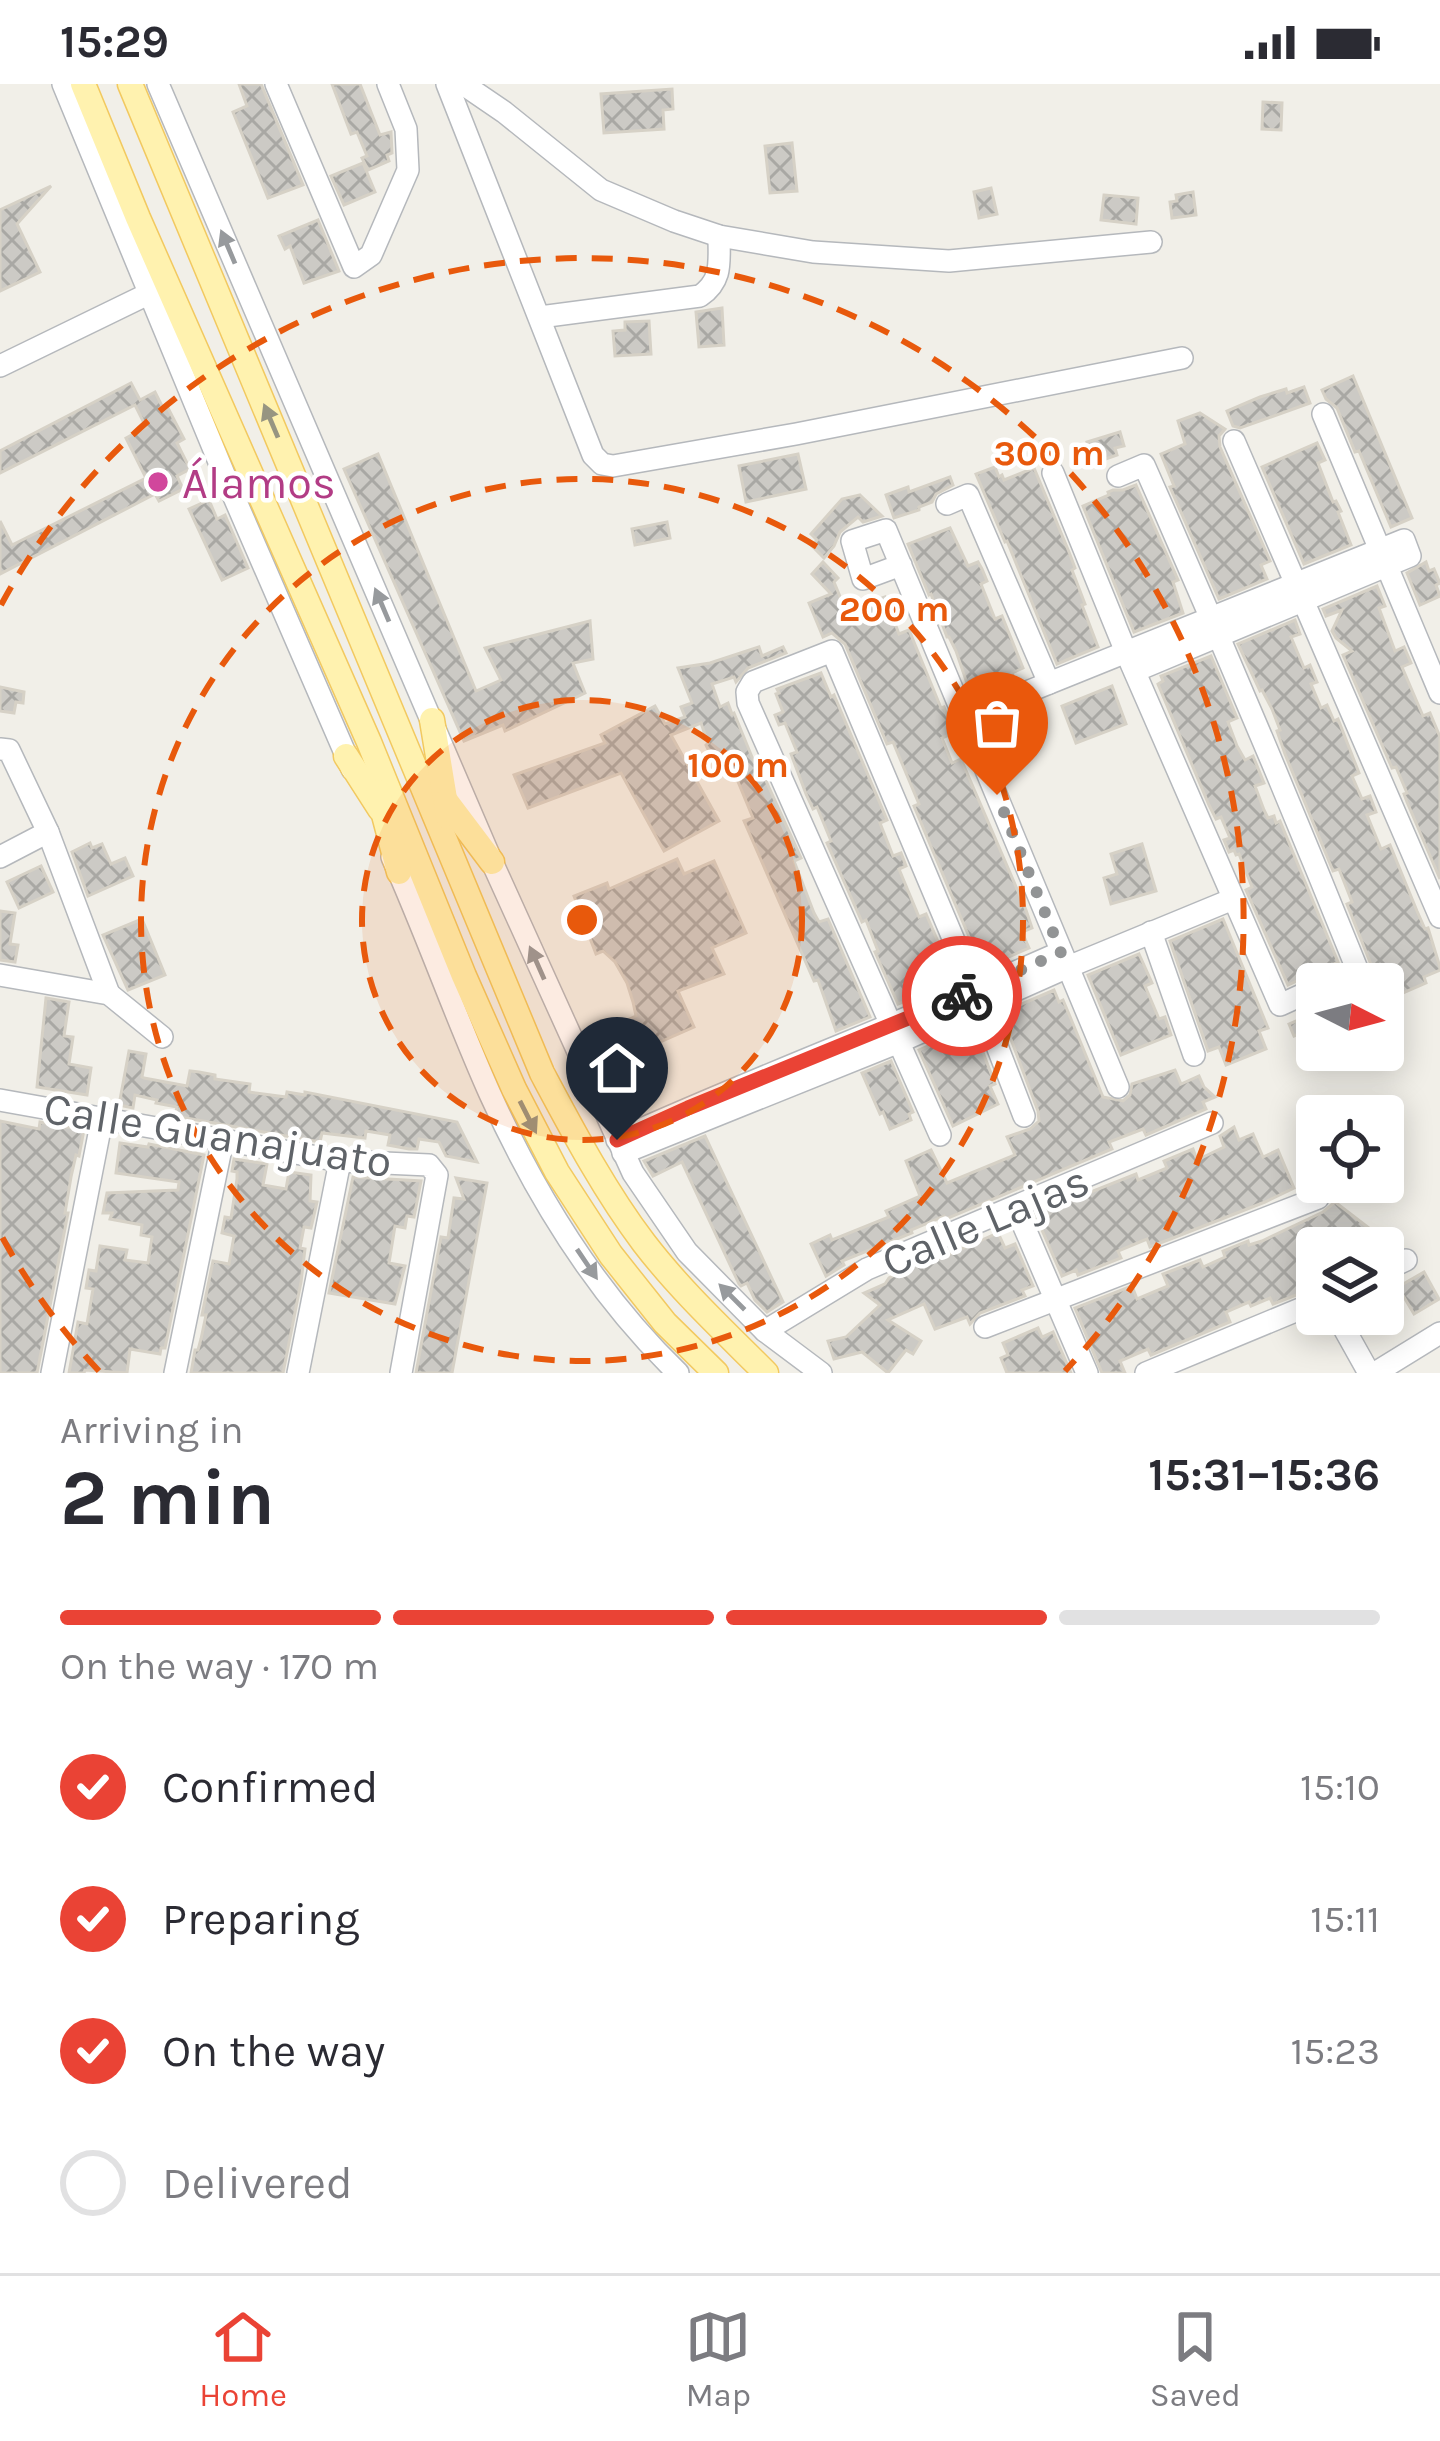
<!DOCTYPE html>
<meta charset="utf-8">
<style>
body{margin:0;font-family:Karla,sans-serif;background:#f7f7f7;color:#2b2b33;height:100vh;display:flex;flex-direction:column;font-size:45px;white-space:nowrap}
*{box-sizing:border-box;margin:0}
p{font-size:39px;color:#7c7c81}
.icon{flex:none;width:66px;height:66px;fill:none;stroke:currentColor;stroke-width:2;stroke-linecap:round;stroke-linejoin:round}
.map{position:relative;height:1289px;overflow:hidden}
.details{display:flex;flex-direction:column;background:#fff;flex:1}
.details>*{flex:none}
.needle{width:78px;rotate:96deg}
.tools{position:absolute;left:1296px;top:879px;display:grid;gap:24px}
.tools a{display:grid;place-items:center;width:108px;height:108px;border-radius:12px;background:#fff;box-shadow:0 6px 30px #0003;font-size:60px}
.pin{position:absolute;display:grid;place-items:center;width:102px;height:102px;color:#fff;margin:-123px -51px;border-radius:50% 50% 50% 0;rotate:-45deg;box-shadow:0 0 12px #0007}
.pin .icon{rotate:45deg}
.courier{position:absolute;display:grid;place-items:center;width:120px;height:120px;margin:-60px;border:9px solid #ea4335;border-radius:50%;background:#fff;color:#222;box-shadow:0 3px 15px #0007}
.summary em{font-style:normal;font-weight:700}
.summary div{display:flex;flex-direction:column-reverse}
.summary{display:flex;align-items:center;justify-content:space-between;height:204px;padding:0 60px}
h1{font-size:78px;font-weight:700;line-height:90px}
.bar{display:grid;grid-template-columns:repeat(4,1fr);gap:18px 12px;align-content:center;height:144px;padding:0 60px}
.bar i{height:15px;border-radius:9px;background:#e1e1e2}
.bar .current{background:#ea4335}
.bar p{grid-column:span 4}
ol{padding:0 60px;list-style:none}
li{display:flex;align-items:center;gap:36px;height:132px}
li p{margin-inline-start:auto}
li .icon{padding:12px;border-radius:50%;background:#ea4335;color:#fff;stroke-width:4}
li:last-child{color:#7c7c81}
li i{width:66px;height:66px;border:6px solid #e1e1e2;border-radius:50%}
.status{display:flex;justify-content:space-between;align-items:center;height:84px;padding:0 60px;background:#fff;direction:ltr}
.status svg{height:33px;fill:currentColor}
.menu{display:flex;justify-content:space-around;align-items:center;height:168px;border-top:3px solid #e1e1e2;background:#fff;font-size:33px;color:#7c7c81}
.menu a{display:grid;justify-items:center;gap:6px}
.menu .current{color:#ea4335}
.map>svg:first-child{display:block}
</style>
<div class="status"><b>15:29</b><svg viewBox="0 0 49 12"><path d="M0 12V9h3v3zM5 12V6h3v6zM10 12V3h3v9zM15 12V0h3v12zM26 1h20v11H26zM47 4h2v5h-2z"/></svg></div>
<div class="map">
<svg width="1440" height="1289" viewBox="0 0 1440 1289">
<defs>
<pattern id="building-cross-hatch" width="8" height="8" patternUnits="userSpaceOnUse" patternTransform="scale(3)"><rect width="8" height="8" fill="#cccac5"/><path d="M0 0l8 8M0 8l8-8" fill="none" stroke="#a9a8a4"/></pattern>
</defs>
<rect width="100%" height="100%" fill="#f1efe8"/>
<g fill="url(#building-cross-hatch)" stroke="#d6d1c6" stroke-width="3">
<polygon points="239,0 261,0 303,101 268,114 233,28 247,22"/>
<polygon points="332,0 360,0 380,51 391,48 392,69 387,71 389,77 368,86 362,74 367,72 357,48 351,50"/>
<polygon points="672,5 673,25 663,26 664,45 604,49 601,10"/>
<polygon points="1263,18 1282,19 1281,46 1262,45"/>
<polygon points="792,59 797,107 770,109 765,62"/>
<polygon points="363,79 375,108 344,121 331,92"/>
<polygon points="51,102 17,140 40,188 0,207 0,126"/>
<polygon points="991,104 997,130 979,134 974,108"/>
<polygon points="1193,108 1196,131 1172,134 1170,118 1177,117 1176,111"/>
<polygon points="1104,111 1138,114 1136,140 1101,136"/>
<polygon points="318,136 339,187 304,199 290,162 285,165 279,152"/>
<polygon points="722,224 724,261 699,263 696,228"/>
<polygon points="649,237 651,270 615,272 613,247 625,246 625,238"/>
<polygon points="1353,292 1412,434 1391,443 1359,367 1355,368 1337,324 1326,315 1322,306"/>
<polygon points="131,299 140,316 155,308 164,326 168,324 184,355 177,359 190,385 177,392 183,405 159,417 155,410 0,490 0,437 12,461 146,394 126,354 146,343 135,321 0,389 0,367"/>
<polygon points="1304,303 1310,319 1240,344 1233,342 1227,327 1260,313 1286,305 1287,309"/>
<polygon points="1200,329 1225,345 1219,352 1220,363 1270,477 1261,481 1267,495 1219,515 1170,403 1174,402 1161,370 1185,360 1178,337"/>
<polygon points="1120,348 1124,362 1115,364 1117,371 1094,379 1087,358"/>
<polygon points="1317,359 1325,376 1318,379 1333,418 1336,417 1341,427 1338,428 1351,461 1304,480 1262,383"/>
<polygon points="378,370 476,607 501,596 485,564 590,537 593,575 573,579 585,609 505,647 503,641 464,657 344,385"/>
<polygon points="798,370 806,405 746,418 739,382"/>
<polygon points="995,383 999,393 1002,391 1004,396 1034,384 1069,468 1075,484 1072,486 1085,520 1082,521 1098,563 1057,580 1007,457 1005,458 976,390"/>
<polygon points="950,393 953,401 936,410 932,418 919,423 919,426 894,434 886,411 908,403 909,408"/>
<polygon points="1136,401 1178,496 1173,498 1183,529 1134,548 1083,422 1109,411 1108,408 1113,406 1123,406"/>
<polygon points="860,411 882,432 863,438 858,433 840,448 834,462 824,474 812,462 817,456 811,450 842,415"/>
<polygon points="209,416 217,435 225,431 248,484 222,496 189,425"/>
<polygon points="667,438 670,454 635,461 632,445"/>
<polygon points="950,444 968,482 978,478 982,485 987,497 981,500 995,535 1002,532 1023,584 1012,589 1015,597 972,614 956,567 949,553 947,553 931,510 929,511 908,460"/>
<polygon points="823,478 838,494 834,498 846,527 885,513 899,550 909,546 941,624 944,623 949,637 949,651 942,654 952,679 961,675 1026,826 1032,844 1022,848 1029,864 988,882 981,865 975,867 914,722 919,720 893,658 887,660 845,560 832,549 823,553 809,519 831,510 812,490"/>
<polygon points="1426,478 1429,487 1434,485 1440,499 1436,501 1440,512 1420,521 1407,489"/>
<polygon points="1377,502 1385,522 1379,524 1395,567 1404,563 1411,579 1402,583 1423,632 1430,629 1440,653 1440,795 1407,718 1404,710 1407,709 1396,683 1392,684 1343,571 1352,567 1336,554 1332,547 1342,526 1326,532 1323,525"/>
<polygon points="1295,536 1300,550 1291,553 1304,584 1310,581 1317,598 1311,600 1321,624 1327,621 1334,637 1338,635 1359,689 1352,692 1362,715 1370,712 1376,728 1367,731 1381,765 1390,761 1417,827 1425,845 1428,844 1440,883 1440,886 1424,893 1426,899 1387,916 1383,900 1378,898 1347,820 1352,818 1339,785 1333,787 1285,670 1277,647 1280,646 1272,625 1262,606 1260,607 1238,560"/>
<polygon points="759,563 762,572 783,563 786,569 748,584 736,598 734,593 712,600 720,623 728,619 732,630 734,629 754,678 757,677 801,774 794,777 814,829 819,838 828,835 870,933 836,947 818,896 814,897 744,737 753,734 727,671 714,678 706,661 708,659 701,639 671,651 719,737 664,767 621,689 528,724 514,691 605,659 601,651 655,622 665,640 685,633 681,623 692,619 678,584 710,579"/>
<polygon points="1211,572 1237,634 1228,638 1237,662 1245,676 1253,672 1264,699 1255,702 1264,726 1268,734 1274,732 1276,739 1280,737 1338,878 1288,901 1246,806 1252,803 1239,770 1236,771 1234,766 1229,768 1224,756 1230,754 1221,733 1216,735 1209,721 1158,600 1163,597 1161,592"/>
<polygon points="821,589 831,613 834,611 887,736 880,739 893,772 901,769 906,782 899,785 919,833 926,830 955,897 898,920 875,868 878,867 866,836 862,838 827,759 831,757 817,723 813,725 806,710 791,670 797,668 785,639 779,641 775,631 783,628 776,610 779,609 777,605"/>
<polygon points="1112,602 1126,640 1076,659 1062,622"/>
<polygon points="0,603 24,608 23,619 16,618 14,629 0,627"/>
<polygon points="90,759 92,764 102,760 111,780 125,774 133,792 88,812 72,768"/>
<polygon points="1142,760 1156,807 1111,820 1104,794 1117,790 1111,770"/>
<polygon points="677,775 684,790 714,777 746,849 712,864 724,890 678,907 694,943 658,959 662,968 650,974 646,965 618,977 622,988 616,990 635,1032 625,1036 588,954 636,932 633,918 627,899 615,878 603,867 596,870 574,812 607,799 609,805"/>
<polygon points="41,782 53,808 19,824 7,798"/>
<polygon points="0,827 15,829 10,860 18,861 15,878 0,876"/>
<polygon points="142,835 165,891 128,906 103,851"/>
<polygon points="1223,835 1268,944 1259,947 1266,965 1226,981 1219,963 1208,967 1170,857"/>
<polygon points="1139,870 1152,899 1145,902 1159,935 1165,933 1171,951 1121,971 1088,891"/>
<polygon points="1054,906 1059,918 1063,916 1071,935 1103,1013 1123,1017 1130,1011 1132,1000 1175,986 1181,1000 1199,992 1204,1003 1215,1013 1203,1018 1206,1025 1146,1051 1143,1045 1109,1058 1112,1065 946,1135 944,1132 911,1146 912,1149 842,1177 844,1181 826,1192 811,1160 830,1151 832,1156 889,1133 886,1127 920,1112 906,1077 931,1066 947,1099 1015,1071 1007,1053 1030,1045 1039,1037 1038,1027 1001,929"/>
<polygon points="46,914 69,918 64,952 73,953 69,980 91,984 87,1011 37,1003"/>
<polygon points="1317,928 1317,943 1294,952 1289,940"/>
<polygon points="973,942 995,1000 990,1002 998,1020 953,1042 919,966"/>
<polygon points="129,967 146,970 142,993 144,994 187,1002 190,987 199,988 215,991 215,995 250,1000 249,1008 286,1013 287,1008 305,1011 305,1008 457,1038 477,1078 446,1072 439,1058 419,1055 417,1065 409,1065 388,1061 390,1051 366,1047 365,1054 322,1049 320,1058 175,1032 177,1023 156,1019 157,1016 135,1011 133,1024 119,1021"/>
<polygon points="891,977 913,1028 909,1030 911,1036 890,1045 883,1028 880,1030 862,989"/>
<polygon points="0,1037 39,1045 40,1038 84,1046 79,1072 76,1071 71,1093 65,1129 68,1129 37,1289 0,1289"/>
<polygon points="1234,1043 1239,1056 1253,1050 1263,1073 1278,1066 1294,1104 1265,1118 1150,1163 1147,1155 1118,1167 1121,1174 1078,1191 1076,1186 1062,1192 1035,1130 1136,1090 1138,1096 1167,1084 1164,1077 1193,1065 1197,1076 1224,1063 1220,1052"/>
<polygon points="705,1052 783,1218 767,1228 755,1216 747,1199 741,1202 739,1200 682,1078 653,1092 644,1077"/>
<polygon points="120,1059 148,1063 149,1060 204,1071 165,1264 161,1264 160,1270 130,1265 127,1289 85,1286 84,1289 69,1289 78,1238 87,1240 93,1205 86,1204 89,1186 96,1187 100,1162 127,1166 125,1176 148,1179 152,1153 141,1151 142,1141 110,1135 112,1129 103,1129 107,1109 178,1106 179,1098 116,1089"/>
<polygon points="234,1075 267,1080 263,1101 286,1105 289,1088 311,1091 310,1117 317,1118 311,1144 304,1143 300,1164 305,1165 301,1198 283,1289 191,1289 195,1266 198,1266 201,1255 206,1231 202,1231 213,1177 229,1180 234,1152 222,1149 225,1133 231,1134 237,1095 237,1088 232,1087"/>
<polygon points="353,1093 421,1097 414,1133 407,1132 405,1144 395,1142 389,1179 405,1182 395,1220 329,1209"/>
<polygon points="456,1094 487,1099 452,1289 416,1289 441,1153 448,1154 454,1114 464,1115"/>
<polygon points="1335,1118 1395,1164 1383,1170 1383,1164 1317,1164 1317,1203 1273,1220 1270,1214 1251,1222 1249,1218 1226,1228 1230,1238 1151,1271 1148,1265 1120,1277 1125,1289 1102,1289 1075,1224 1132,1202 1137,1215 1168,1202 1163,1190 1200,1176 1203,1183 1225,1173 1223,1167 1248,1157 1249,1161 1262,1157 1323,1128"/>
<polygon points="998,1149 1005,1164 1015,1160 1033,1202 1022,1206 1025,1212 980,1229 970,1240 967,1233 935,1245 924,1220 888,1236 921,1257 913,1270 906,1266 888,1289 862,1268 834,1275 828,1257 846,1253 880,1221 864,1209 885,1200 889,1194 910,1183 926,1177 927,1180"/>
<polygon points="1424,1188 1439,1215 1414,1230 1398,1203"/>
<polygon points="1038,1244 1042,1253 1053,1248 1071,1289 1007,1289 1001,1274 1008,1271 1003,1259"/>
</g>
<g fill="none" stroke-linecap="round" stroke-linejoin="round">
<defs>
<g id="minor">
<polyline points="63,0 224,390 352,685"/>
<polyline points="158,0 492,778 633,1089 687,1168 765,1247 821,1289"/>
<polyline points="276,0 354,183 371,171 408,86 406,45 388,0"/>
<polyline points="447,0 593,371 602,380 613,382 796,350 1182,274"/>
<polyline points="463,0 504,28 601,106 674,137 719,152 813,168 949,177 1151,158"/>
<path d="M540,233L700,212C723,196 719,178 719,152"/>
<polyline points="0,282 148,210"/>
<polyline points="1323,330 1440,609"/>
<polyline points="1234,357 1440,833"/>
<polyline points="1053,389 1126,568 1280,921 1317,904"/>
<path d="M1118,392L1144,381C1218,548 1289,716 1357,885L1326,900"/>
<polyline points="947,420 968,411 1049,599"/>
<polyline points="901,481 863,495 852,457 886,446 1118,1003"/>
<polyline points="965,633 1404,456 1410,472 1135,587"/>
<polyline points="0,665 9,666 48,748 109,910"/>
<polyline points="0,773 48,748"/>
<path d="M392,773C427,851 455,932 490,1010C536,1112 597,1211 678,1289"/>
<polyline points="1151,848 1194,971"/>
<polyline points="0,891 109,910 162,953"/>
<polyline points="0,1016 340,1077 429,1081 437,1091 401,1289"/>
<polyline points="940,1051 748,619 747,608 753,598 832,567 982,923 1024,1032"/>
<path d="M617,1056C763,990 914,934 1061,868"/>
<polyline points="623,1069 899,958 1068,883 1233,815"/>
<polyline points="1016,1124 1087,1289"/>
<polyline points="1383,1187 1406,1176"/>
<polyline points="1336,1230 1369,1289"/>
<polyline points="985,1243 1318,1114"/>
<polyline points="765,1247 867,1185 1212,1039"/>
<polyline points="52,1289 102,1035"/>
<polyline points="175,1289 223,1055"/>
<polyline points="298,1289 340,1077"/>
<polyline points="1146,1289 1317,1218"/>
<polyline points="1375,1289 1440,1249"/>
</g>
<g id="major">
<polyline points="83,0 138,134 369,658 464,892 514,1005 557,1088 611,1171 665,1239 716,1289"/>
<path d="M130,0L542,989C573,1047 604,1106 644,1159C680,1206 724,1247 766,1289"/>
<polyline points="432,636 448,733"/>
<polyline points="346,672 380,725"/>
<polyline points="378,708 399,788"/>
<polyline points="446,717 492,778"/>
</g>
</defs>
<use href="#minor" stroke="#b5b8bc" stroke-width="24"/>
<use href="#major" stroke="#f2c960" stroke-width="27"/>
<use href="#minor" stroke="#fff" stroke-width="21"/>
<use href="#major" stroke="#fff2af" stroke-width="24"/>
</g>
<defs><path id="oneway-solid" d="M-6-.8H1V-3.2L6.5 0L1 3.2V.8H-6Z" transform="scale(3)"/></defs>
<g fill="#979a9d">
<use href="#oneway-solid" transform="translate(228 163) rotate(-113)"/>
<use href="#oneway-solid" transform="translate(382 521) rotate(-113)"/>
<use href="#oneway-solid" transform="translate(537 879) rotate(-114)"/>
<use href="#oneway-solid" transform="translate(587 1180) rotate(56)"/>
<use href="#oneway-solid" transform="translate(732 1213) rotate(-135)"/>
</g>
<g fill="#979581">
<use href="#oneway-solid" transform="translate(271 337) rotate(-113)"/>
<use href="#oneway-solid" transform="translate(528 1033) rotate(63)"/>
</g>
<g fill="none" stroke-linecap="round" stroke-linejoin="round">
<polyline stroke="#929495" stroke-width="12" stroke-dasharray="0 21.6" points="962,912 1061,868 997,711"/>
<polyline stroke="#ea4335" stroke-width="15" points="617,1056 688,1024 962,912"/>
</g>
<circle cx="582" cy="836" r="220" fill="#e8590c" fill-opacity=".12"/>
<g fill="none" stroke="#e8590c" stroke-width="6" stroke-dasharray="21 15">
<circle cx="582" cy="836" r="220"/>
<circle cx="582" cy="836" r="441"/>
<path d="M99 1287A661 661 0 0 1 1 1151M1 521A661 661 0 1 1 1065 1287"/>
</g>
<circle fill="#d1479c" stroke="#fff" stroke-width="4.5" cx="158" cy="398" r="12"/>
<g text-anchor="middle" stroke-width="9" stroke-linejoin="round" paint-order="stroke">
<g font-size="45" fill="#b23c85" stroke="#fff" text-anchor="start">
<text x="182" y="414">Álamos</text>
</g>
<g font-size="45" fill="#5f6368" stroke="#fff">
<text transform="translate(218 1050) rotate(9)" y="16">Calle Guanajuato</text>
<text transform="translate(985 1136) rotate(-23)" y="16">Calle Lajas</text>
</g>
</g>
<circle cx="582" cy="836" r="18" fill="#e8590c" stroke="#fff" stroke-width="6"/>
<g font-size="36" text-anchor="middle" font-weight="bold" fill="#e8590c" stroke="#fff" stroke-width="9" stroke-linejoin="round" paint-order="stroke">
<text x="1049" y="381">300 m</text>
<text x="894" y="537">200 m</text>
<text x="738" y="693">100 m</text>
</g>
</svg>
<div class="tools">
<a><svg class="needle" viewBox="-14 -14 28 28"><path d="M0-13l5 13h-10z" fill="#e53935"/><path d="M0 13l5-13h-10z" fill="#7c7c81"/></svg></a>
<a><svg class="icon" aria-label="locate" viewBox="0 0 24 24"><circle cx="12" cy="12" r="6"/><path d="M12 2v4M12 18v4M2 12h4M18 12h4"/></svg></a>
<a><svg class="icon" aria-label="layers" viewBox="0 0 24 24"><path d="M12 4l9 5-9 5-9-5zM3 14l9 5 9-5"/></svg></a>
</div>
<div class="pin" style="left:997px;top:711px;background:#ea580c"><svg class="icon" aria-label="bag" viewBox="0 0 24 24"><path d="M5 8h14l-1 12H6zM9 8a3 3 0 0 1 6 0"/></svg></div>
<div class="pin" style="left:617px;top:1056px;background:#1f2937"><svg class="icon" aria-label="home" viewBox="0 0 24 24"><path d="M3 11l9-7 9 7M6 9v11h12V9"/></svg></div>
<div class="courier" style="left:962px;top:912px"><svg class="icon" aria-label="bike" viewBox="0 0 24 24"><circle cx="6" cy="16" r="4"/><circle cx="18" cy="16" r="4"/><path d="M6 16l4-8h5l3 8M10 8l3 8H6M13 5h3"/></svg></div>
</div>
<section class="details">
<div class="summary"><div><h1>2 min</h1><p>Arriving in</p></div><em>15:31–15:36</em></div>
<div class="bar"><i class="current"></i><i class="current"></i><i class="current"></i><i></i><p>On the way · 170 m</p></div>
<ol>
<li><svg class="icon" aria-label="check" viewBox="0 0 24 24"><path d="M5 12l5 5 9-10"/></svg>Confirmed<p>15:10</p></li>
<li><svg class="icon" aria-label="check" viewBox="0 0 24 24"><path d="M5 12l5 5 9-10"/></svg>Preparing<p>15:11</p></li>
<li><svg class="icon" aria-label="check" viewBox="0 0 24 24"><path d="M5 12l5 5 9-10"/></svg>On the way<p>15:23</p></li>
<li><i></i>Delivered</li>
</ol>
</section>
<nav class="menu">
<a class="current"><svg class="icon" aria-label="home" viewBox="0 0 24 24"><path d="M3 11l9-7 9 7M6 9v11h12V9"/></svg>Home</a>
<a><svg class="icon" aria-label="map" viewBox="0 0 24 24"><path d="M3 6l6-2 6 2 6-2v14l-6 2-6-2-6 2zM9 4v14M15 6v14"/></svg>Map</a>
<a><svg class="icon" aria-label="saved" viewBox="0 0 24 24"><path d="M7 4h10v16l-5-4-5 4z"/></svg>Saved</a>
</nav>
